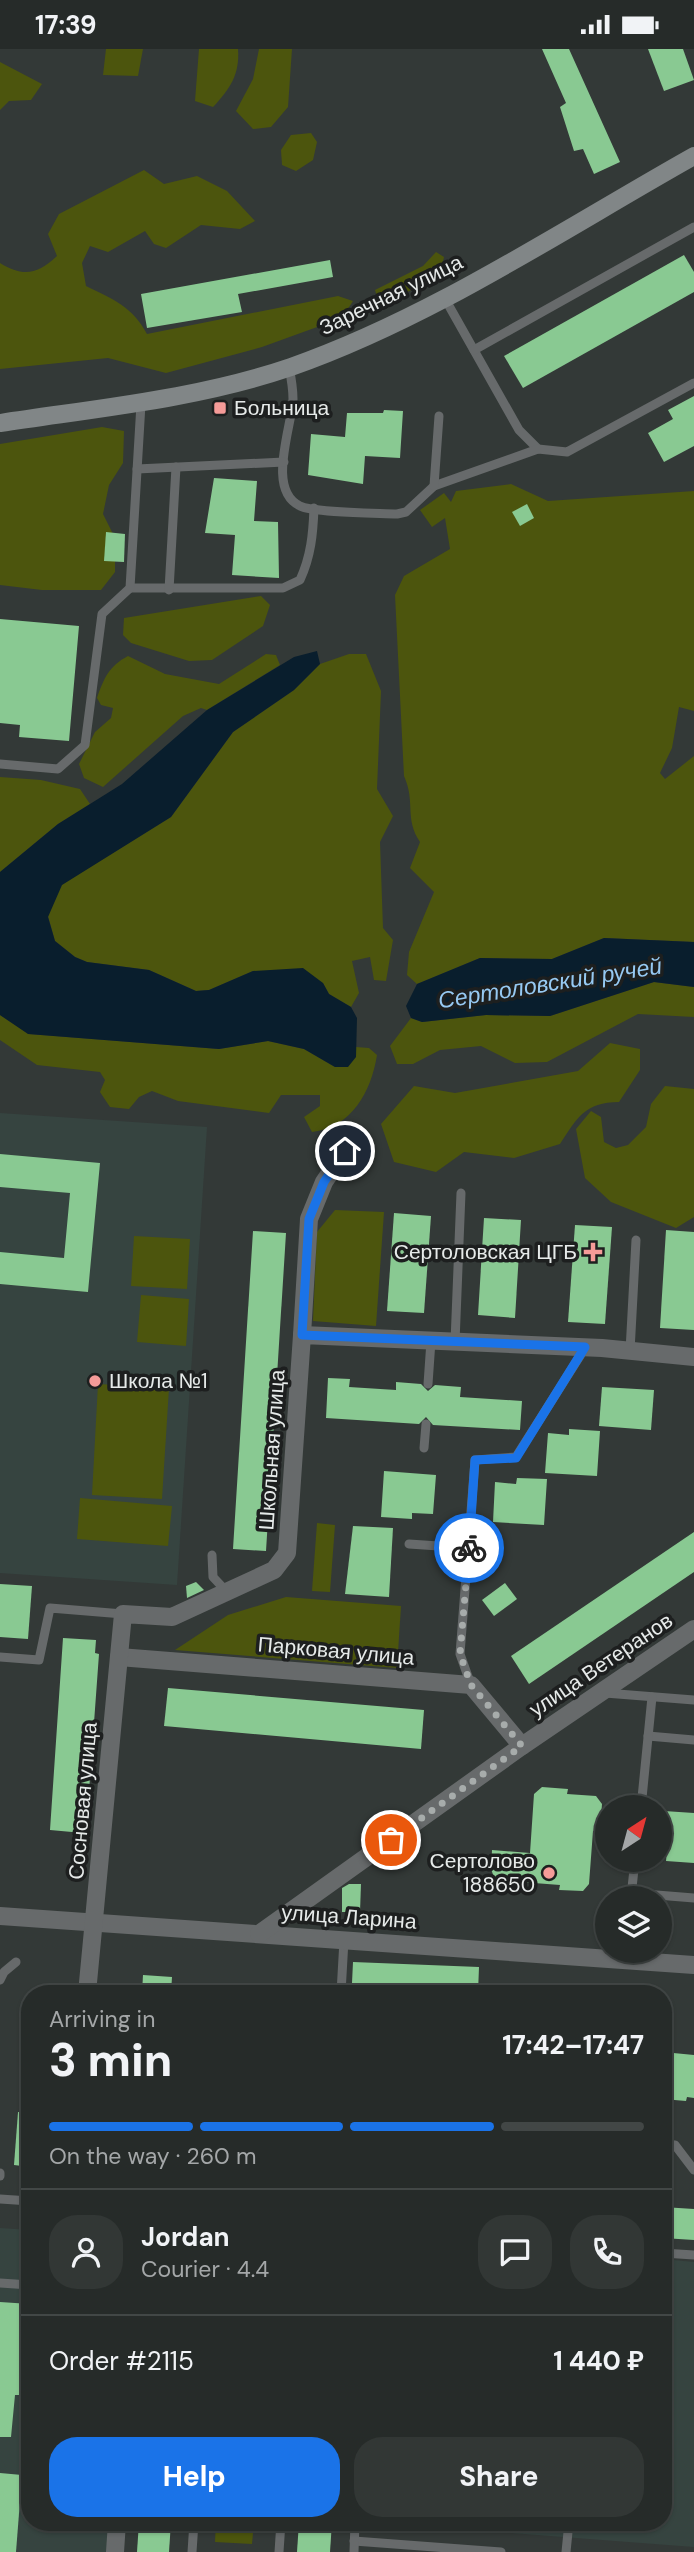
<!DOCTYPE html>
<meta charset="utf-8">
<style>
body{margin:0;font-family:"DM Sans",sans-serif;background:#323735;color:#f1f3f6;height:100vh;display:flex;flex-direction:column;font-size:26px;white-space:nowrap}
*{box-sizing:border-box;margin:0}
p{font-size:23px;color:#a4a7a8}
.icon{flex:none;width:38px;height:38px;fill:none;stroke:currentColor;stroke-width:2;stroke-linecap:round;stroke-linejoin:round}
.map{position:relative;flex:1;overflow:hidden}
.side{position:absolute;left:21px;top:1936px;width:651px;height:546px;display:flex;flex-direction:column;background:#262b29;border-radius:28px;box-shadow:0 2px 5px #0004,0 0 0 2px #424746}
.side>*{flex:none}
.needle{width:46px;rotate:36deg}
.controls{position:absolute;left:595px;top:1746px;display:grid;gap:14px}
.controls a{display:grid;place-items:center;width:77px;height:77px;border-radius:50%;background:#262b29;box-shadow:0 2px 5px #0004,0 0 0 2px #424746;font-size:35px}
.pin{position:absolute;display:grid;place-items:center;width:60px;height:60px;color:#fff;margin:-30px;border:4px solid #fff;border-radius:50%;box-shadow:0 2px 7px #0007}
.courier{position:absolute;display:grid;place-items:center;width:70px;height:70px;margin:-35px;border:5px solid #1a73e8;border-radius:50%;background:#fff;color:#222;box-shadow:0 2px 9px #0007}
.head em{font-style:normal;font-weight:800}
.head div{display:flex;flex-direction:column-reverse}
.head{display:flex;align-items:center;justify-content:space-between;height:119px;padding:0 28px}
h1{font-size:46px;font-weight:800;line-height:52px}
.bar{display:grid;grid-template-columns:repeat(4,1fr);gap:10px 7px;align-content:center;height:84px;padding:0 28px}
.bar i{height:9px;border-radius:5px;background:#424746}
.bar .on{background:#1a73e8}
.bar p{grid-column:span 4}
.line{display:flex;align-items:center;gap:18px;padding:0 28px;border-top:2px solid #424746}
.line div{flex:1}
.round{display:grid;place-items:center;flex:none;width:74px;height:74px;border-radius:28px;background:#323735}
.cta{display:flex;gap:14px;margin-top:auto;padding:14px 28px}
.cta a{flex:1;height:80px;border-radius:28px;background:#1a73e8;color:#fff;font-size:28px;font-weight:800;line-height:80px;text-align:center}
.cta a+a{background:#323735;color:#f1f3f6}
.status{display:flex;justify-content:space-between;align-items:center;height:49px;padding:0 35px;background:#262b29;direction:ltr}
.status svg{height:19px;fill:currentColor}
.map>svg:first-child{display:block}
</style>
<div class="status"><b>17:39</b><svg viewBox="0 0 49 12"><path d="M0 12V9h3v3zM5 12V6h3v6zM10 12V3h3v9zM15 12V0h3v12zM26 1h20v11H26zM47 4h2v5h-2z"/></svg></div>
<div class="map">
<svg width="694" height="2503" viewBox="0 0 694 2503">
<rect width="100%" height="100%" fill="#333937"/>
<g fill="#364440">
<polygon points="0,1064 207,1078 177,1536 0,1524"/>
<polygon points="0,2179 30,2181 30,2473 111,2473 109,2503 0,2503"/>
<polygon points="663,2210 694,2213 694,2498 457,2480 453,2473 663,2473"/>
</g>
<g fill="#4c550d">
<polygon points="106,0 143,0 138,27 103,26"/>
<path d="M199,0H238C240,25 230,40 213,58L195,52Z"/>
<polygon points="259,0 292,0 288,58 271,78 253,80 236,62 253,30"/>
<polygon points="0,13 42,35 31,51 9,52 0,61"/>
<polygon points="311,84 317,93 313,111 296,122 282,116 281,101 291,86"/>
<path d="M144,121L164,135L197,127L227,142L255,172L240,180L201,176L166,199L154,195L145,182L108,203L90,197L82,214L86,237C113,250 133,258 147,285L338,247L353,252L342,269L262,298L166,324L108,309L0,320V214C23,228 37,226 57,207L48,185L59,165Z"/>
<polygon points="436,203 444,208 440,225 386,255 379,255 375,241 423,217"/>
<polygon points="102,378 124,382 123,414 109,436 103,465 115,489 115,523 101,541 42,541 0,536 0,395"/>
<path d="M511,435L548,452L694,442V662L679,658L672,699L660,724L665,730L694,707V893L604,889L552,910L480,909L417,935L407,926L409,903L434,843L410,819L420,793C404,769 416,754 404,727L395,546L404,527L450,500L445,469L432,478L420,461L444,444L451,453L456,442Z"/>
<polygon points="261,547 270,556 263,577 212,611 189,612 131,594 123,586 124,569"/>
<path d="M266,605L276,606L280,616L207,661L201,659L183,667L103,738L84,729L79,715L95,683L111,669L113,659L101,656L97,649C104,629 109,617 128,607L165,625L219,635Z"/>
<polygon points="349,605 366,605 381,642 377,740 393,767 380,793 383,879 393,891 386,932 374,931 370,908 352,912 359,944 351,958 329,945 323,934 253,922 209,941 196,942 149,921 87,913 75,908 55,892 48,867 61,836 171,768 233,683 294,641 320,615"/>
<polygon points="0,728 41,731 80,740 90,755 58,775 0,823"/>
<polygon points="654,933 694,938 694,968 638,965 547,1013 515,1014 481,997 440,1001 413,1015 397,1015 390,997 411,969 422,973 486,966 550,967"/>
<path d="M0,966L29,985L219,1000L268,992L304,1000L335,1018L356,1008V998L369,999L377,1006C371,1043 352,1078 312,1083L304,1068L320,1057V1046H281L269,1064L178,1052L152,1042L139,1048L129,1060L110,1058L100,1043L105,1031L100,1023L37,1016L0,991Z"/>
<path d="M610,994L640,1000V1021L619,1053C585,1053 577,1069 560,1095L514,1109L464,1103L436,1123L394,1113L381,1075L414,1037L455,1044L578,1022Z"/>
<polygon points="665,1037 694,1040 694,1168 676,1179 611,1153 585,1129 576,1080 591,1062 601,1068 604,1093 616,1099 628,1096 646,1078 651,1055"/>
<polygon points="335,1161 384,1163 376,1277 313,1272 317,1183"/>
<polygon points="134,1187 190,1190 187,1240 131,1237"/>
<polygon points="141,1246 189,1250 186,1297 137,1293"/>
<polygon points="98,1335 169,1339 162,1450 92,1446"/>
<polygon points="80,1449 172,1457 168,1497 77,1490"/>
<polygon points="317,1474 335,1476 330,1543 312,1542"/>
<polygon points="286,1548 401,1557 397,1619 175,1601 228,1566"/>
<polygon points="216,2473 254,2473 252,2495 215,2493"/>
</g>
<g fill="#091e2d">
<polygon points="317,602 320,615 294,641 233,683 171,768 62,836 48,868 55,892 75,908 87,913 149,921 196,942 209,941 253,922 303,919 323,934 329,945 351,958 357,969 356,1008 348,1018 335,1018 304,1000 268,992 219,1000 28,985 0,966 0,823 58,775 122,735 207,661 294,608"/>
<polygon points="604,889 694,893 694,938 654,933 550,967 486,966 422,973 411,969 406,957 417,935 480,909 552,910"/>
</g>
<g fill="#89c992">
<polygon points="542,0 569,0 620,113 594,125 583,100 574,102 560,58 566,54"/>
<polygon points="648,0 683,0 694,31 664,42"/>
<polygon points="684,206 694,223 694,243 523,339 504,307"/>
<polygon points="330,211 333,228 238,245 242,263 147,279 141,245"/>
<polygon points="694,347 694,397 664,413 648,384 673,370 668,361"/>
<polygon points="384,361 403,362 400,409 365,407 363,435 308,426 311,385 345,388 347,364 383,364"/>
<polygon points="214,429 257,432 254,472 278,473 279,529 232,526 235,486 205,484"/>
<polygon points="527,455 534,469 520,477 512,463"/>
<polygon points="106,483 125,485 124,513 104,512"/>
<polygon points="0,570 79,577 69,692 19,688 20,676 0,674"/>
<polygon points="0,1105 100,1114 88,1243 0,1235 0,1203 64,1209 70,1144 0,1138"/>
<polygon points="394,1164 431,1167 424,1264 387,1262"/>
<polygon points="484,1169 521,1171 515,1269 478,1266"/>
<polygon points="575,1176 612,1178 605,1275 568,1273"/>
<polygon points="666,1181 694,1183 694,1281 660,1279"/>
<polygon points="253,1182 286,1184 266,1502 233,1500"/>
<polygon points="328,1329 350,1330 349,1338 396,1341 396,1333 421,1335 428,1342 435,1336 461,1338 460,1348 522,1352 520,1381 433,1376 426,1368 419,1375 326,1369"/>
<polygon points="602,1338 654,1341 651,1381 599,1377"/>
<polygon points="569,1380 600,1382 597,1427 545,1424 548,1384 569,1386"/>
<polygon points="384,1422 436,1426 433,1465 412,1464 412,1470 381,1468"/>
<polygon points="517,1429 547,1430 544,1476 493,1473 495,1433 516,1435"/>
<polygon points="353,1477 393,1479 389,1548 345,1545"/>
<polygon points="694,1483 694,1523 529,1635 511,1607"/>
<polygon points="196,1533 204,1541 187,1549 186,1537"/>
<polygon points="505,1534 517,1550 494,1567 482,1551"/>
<polygon points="0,1535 32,1537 28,1590 0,1588"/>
<polygon points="63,1589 96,1591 95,1604 99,1605 87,1770 84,1770 83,1784 50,1781"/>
<polygon points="168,1639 424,1661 421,1700 164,1677"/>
<polygon points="542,1738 568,1740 567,1745 596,1747 602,1755 600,1783 593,1782 589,1835 583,1842 559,1841 560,1836 495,1831 491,1820 492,1801 530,1804 534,1745"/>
<polygon points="664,1762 694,1764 694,1814 666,1812 669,1781 662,1781"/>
<polygon points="349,1835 361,1835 360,1863 342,1863 342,1839"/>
<polygon points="353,1913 479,1918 478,1944 364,1944 364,1934 352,1934"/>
<polygon points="143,1926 172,1928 171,1944 142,1944"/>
<polygon points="663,2003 694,2006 694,2049 687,2048 686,2052 663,2050"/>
<polygon points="18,2063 30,2064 30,2118 14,2116"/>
<polygon points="663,2158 694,2160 694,2191 663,2189"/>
<polygon points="0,2253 30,2255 23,2346 15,2346 11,2388 0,2388"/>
<polygon points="0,2424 22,2426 16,2503 0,2503"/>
<polygon points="139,2473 171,2473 169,2503 137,2503"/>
<polygon points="299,2473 332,2473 330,2503 297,2503"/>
</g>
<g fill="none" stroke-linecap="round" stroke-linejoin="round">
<g stroke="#676a6b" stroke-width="9">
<polyline points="444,248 519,381 538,400"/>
<polyline points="474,301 694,178"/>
<path d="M289,318C291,328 293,340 293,350C292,378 266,441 300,457C314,464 378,464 397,465L406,463L434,437L538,400L567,403L694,334"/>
<polyline points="137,420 284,413"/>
<polyline points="434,437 439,367"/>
<path d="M130,539H283L300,531C311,507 313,485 314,459"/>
<polyline points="169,541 176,418"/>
<polyline points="0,715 58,720 85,696 102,565 130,539 141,355"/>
<polyline points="455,1293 461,1144"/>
<polyline points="630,1302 636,1191"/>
<polyline points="428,1335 431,1292"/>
<polyline points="424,1399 426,1375"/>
<polyline points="409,1495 468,1499"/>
<polyline points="212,1506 213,1528 227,1543"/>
<polyline points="0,1608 39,1611 50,1559 123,1565"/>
<polyline points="471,1636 460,1605 475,1411 516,1408 585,1299"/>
<polyline points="605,1644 694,1651"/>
<polyline points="648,1687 694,1691"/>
<polyline points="641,1759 652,1648"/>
<polyline points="632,1844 694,1849"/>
<polyline points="631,1848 635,1811"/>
<polyline points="0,1931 4,1923 16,1913"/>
<polyline points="341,1944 344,1891"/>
<polyline points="663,2095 675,2096 694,2121"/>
<polyline points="0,2124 0,2127"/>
<polyline points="0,2150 30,2152"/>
<polyline points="663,2204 694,2206"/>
<polyline points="0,2234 30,2236"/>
<polyline points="354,2492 501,2503"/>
<polyline points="192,2503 194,2473"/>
<polyline points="279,2503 281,2473"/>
<polyline points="354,2503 355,2473"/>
<polyline points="566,2503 569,2473"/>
</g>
<g stroke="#676a6b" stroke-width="18">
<polyline points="302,1286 309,1170 324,1133 345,1102"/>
<polyline points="119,1608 471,1636 522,1697"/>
<polyline points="0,1867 694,1916"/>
<polyline points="259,1885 522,1697 694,1580"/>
<polyline points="87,1944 123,1565 172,1568 274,1521 287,1504 302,1286 602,1299 694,1308"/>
<polyline points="115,2503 117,2473"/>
</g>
<path stroke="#818687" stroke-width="18" d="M0,374C98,359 197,350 291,318C431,269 564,180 694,107"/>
</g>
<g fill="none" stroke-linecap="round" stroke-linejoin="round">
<polyline stroke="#a7acab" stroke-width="7" stroke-dasharray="0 12.6" points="391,1791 522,1697 471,1636 460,1605 469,1499"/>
<polyline stroke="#1a73e8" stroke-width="9" points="345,1102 324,1133 309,1170 302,1286 585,1298 516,1409 475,1411 469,1499"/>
</g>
<g fill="#f59b98" stroke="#1d1f1f" stroke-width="2.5">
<rect x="213" y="352" width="14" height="14" rx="3.5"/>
<path d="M589.5 1192.5h7v7h7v7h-7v7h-7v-7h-7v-7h7z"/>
<circle cx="95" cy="1332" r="7"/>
<circle cx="549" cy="1824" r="7"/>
</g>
<g text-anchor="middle" stroke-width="7" stroke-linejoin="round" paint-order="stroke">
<g font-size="21" fill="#e6eae9" stroke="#1d1f1f">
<text transform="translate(391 246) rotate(-26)" y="7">Заречная улица</text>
<text transform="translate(272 1401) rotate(-86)" y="7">Школьная улица</text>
<text transform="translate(336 1602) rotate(5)" y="7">Парковая улица</text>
<text transform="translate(601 1616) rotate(-34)" y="7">улица Ветеранов</text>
<text transform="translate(83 1752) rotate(-85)" y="7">Сосновая улица</text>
<text transform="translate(349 1868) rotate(4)" y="7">улица Ларина</text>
</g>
<g font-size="21" fill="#e6eae9" stroke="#1d1f1f" text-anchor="start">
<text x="234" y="366">Больница</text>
<text x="577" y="1210" text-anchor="end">Сертоловская ЦГБ</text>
<text x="109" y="1339">Школа №1</text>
<text x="535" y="1819" text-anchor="end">Сертолово<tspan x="535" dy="24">188650</tspan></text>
</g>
<g font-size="23" font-style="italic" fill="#96c9f2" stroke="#1d1f1f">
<text transform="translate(550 934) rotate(-9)" y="8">Сертоловский ручей</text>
</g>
</g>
</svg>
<div class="controls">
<a><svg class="needle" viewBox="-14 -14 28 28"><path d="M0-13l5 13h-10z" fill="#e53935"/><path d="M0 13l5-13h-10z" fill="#a4a7a8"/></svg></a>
<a><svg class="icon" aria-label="layers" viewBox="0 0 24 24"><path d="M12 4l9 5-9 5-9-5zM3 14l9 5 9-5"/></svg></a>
</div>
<div class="pin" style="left:391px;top:1791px;background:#ea580c"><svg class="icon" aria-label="bag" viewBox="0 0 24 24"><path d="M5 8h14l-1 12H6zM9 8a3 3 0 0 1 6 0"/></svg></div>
<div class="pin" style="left:345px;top:1102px;background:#1f2937"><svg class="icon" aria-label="home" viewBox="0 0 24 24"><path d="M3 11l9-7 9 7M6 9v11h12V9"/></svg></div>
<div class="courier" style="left:469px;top:1499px"><svg class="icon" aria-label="bike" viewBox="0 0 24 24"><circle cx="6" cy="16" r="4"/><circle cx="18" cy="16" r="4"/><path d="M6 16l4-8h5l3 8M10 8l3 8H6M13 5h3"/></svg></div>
<section class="side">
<div class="head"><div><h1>3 min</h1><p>Arriving in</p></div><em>17:42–17:47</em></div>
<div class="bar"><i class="on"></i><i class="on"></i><i class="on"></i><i></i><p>On the way · 260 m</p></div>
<div class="line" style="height:126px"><a class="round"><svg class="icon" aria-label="person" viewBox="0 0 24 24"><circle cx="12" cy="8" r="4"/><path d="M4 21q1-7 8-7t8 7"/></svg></a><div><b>Jordan</b><p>Courier · 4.4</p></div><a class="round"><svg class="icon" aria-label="chat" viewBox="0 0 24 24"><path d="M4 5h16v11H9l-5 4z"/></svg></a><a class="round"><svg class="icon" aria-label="phone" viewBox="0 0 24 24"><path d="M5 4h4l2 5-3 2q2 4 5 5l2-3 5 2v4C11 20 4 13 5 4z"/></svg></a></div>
<div class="line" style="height:91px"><div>Order #2115</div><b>1 440 ₽</b></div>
<div class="cta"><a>Help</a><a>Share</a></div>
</section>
</div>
